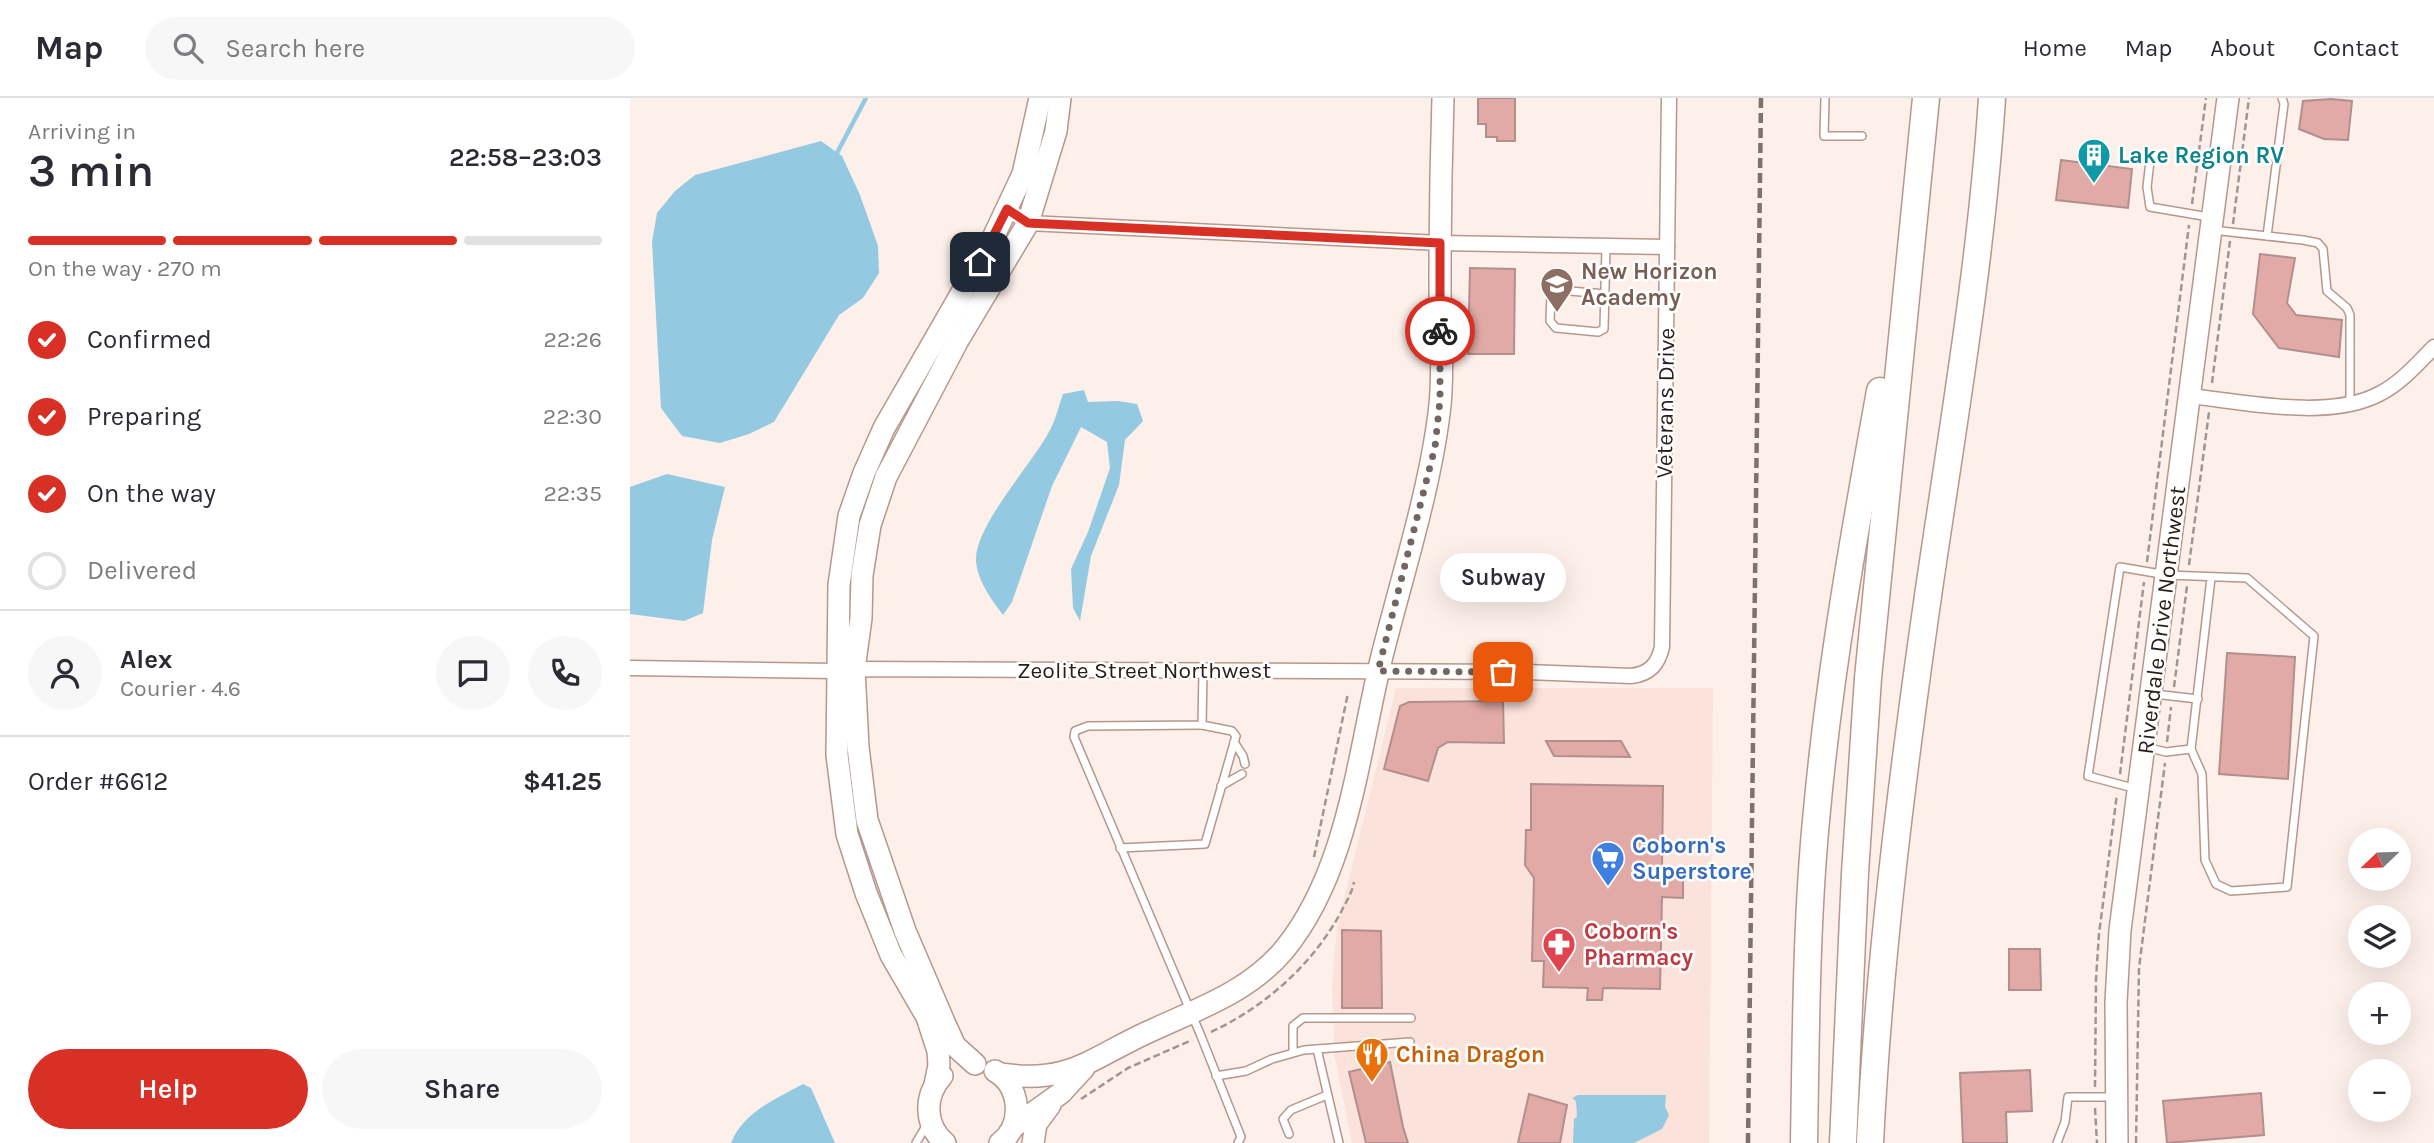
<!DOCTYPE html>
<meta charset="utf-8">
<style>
body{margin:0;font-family:Karla,sans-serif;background:#f7f7f7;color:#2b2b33;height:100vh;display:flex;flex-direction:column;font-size:26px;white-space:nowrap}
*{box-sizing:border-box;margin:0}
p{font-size:23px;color:#7c7c81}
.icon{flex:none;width:38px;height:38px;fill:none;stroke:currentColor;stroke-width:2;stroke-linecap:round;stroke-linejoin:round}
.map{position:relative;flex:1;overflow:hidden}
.drawer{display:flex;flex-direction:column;background:#fff;width:630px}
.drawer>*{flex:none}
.needle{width:46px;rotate:247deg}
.controls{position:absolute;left:1718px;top:730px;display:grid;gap:14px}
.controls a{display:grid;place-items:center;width:63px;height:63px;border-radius:50%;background:#fff;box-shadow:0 7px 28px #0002;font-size:35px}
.pin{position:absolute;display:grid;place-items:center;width:60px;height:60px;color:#fff;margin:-30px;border-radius:14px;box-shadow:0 4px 10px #0006}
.courier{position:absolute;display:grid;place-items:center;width:70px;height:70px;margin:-35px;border:5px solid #d93025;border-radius:50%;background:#fff;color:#222;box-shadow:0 2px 9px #0007}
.bubble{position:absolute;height:49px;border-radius:24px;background:#fff;box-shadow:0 7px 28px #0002;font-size:23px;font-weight:600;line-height:49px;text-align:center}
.summary em{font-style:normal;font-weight:600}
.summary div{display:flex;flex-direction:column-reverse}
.summary{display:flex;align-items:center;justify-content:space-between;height:119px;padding:0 28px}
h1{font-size:46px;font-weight:600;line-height:52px}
.bar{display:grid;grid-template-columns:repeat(4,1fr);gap:10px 7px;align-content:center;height:84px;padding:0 28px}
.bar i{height:9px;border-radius:5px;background:#e1e1e2}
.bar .current{background:#d93025}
.bar p{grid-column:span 4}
.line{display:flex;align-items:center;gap:18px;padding:0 28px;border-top:2px solid #e1e1e2}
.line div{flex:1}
.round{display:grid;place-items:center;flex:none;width:74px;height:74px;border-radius:37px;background:#f7f7f7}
ol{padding:0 28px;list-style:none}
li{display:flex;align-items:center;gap:21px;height:77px}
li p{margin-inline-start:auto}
li .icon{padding:7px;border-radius:50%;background:#d93025;color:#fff;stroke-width:4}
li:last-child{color:#7c7c81}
li i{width:38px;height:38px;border:4px solid #e1e1e2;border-radius:50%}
.primary-button{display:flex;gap:14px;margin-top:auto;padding:14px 28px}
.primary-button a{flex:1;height:80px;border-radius:42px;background:#d93025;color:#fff;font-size:28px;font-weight:600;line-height:80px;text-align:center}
.primary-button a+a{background:#f7f7f7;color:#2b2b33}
header{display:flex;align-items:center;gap:42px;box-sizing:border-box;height:98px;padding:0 35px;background:#fff;border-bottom:2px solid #e1e1e2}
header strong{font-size:33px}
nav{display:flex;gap:38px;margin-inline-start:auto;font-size:24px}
.search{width:490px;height:63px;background:#f7f7f7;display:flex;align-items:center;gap:18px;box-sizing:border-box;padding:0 24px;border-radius:38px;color:#7c7c81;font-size:26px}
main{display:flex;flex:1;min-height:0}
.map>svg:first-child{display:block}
</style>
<header>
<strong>Map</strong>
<div class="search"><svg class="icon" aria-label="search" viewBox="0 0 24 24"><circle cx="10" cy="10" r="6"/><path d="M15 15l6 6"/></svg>Search here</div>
<nav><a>Home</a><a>Map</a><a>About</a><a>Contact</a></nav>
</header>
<main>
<section class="drawer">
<div class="summary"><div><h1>3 min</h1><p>Arriving in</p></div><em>22:58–23:03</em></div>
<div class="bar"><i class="current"></i><i class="current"></i><i class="current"></i><i></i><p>On the way · 270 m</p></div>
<ol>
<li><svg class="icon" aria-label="check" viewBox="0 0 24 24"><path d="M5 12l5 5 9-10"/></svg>Confirmed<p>22:26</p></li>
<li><svg class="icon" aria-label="check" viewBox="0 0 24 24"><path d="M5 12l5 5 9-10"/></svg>Preparing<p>22:30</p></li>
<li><svg class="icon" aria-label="check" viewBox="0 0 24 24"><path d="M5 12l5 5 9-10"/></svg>On the way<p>22:35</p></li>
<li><i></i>Delivered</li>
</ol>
<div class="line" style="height:126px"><a class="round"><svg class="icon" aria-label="person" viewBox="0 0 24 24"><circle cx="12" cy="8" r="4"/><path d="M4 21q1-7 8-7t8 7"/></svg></a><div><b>Alex</b><p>Courier · 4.6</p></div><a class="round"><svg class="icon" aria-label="chat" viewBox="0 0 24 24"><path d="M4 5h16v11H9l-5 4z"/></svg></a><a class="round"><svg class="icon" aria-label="phone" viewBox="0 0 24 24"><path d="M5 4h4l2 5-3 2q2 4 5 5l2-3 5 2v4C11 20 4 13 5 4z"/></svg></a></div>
<div class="line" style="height:91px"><div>Order #6612</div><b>$41.25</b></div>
<div class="primary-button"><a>Help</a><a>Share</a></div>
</section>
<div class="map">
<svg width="1804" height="1045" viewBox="0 0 1804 1045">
<rect width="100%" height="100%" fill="#fdefea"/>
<polygon fill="#fbe2da" points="766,590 1083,590 1079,1045 722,1045 705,960 702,886 707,829"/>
<g fill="#93cae2">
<polygon points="191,43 212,58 230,97 248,148 249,175 233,200 209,217 144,324 119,336 90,345 52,338 31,310 22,144 27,115 45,93 65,77"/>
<path d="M454,292L458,304L488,303L507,306L513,323L495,342L489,387L461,458L450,523L443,510L441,471L458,434L480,370L477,344L451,329L422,388L382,504L373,517C362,502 348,484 346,464C343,429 404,364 420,332C426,321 429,307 433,296Z"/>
<polygon points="37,376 95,389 82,442 73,515 54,523 0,516 0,389"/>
<path d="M173,986L181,990L205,1045H101C113,1014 146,1001 173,986Z"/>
<polygon points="948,997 1036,997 1035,1009 1039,1017 1032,1031 1004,1045 943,1045 944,1021 947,1019 946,1003 942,1000"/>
</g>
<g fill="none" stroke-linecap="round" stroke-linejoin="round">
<polyline stroke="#93cae2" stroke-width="4.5" points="207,55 236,0"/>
</g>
<g fill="#e1aaa6" stroke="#b28f8d" stroke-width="2">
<polygon points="848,0 885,0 885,43 867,43 867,39 856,39 856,26 848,26"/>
<polygon points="1701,1 1722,3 1718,42 1694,41 1669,31 1673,3"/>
<polygon points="1431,62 1502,71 1498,110 1426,102"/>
<polygon points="1630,156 1665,160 1657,205 1666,217 1712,222 1709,259 1649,250 1623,216"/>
<polygon points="840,170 885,171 884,256 838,256"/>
<polygon points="1597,555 1665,559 1658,681 1589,676"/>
<polygon points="873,603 874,645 818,644 808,650 798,683 754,671 770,608 779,604"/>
<polygon points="916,643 991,643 1000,659 924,658"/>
<polygon points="901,686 1033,688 1032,772 1053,773 1053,800 1032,799 1030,891 973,890 972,902 957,902 958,890 913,889 914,863 902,863 904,780 895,767 896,732 901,732"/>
<polygon points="712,832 751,833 752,910 712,910"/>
<polygon points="1379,851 1410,851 1411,892 1379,892"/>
<polygon points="760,964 773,1029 778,1045 736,1045 719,974"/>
<polygon points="1400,972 1402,1013 1376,1014 1377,1045 1333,1045 1330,975"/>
<polygon points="1631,995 1634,1037 1537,1045 1533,1003"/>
<polygon points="899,996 937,1007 930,1045 888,1045"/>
</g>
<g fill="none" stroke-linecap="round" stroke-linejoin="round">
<defs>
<g id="lane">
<polyline points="1195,0 1194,38 1232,38"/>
<polyline points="1520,63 1517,89 1520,109 1579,119"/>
<polyline points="1582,132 1673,142 1688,145 1693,151 1697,193 1717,210 1720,217 1720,305"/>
<polyline points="1637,138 1654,6 1652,0"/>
<polyline points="975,196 928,192 921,197 920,223 926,230 968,234 974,231 976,148"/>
<polyline points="573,573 572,627 458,628 445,633 444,639 571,938 611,1039 608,1045"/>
<polyline points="1524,596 1568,601"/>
<polyline points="604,644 613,658 615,666"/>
<polyline points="1516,649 1536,654 1561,651"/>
<polyline points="591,688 612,676"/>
<polyline points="1507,691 1458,678 1490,469 1537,477 1617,480 1684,538 1657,789 1601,793 1586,786 1575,762 1572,676 1561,651 1581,480"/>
<polyline points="490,750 575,746 606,638 602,633 572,627"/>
<polyline points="687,951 709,1045"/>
<polyline points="663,954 663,928 673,920 781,920"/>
<polyline points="586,978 616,973 642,961 674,952 780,944"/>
<polyline points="659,1036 653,1021 661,1012 697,997"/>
<polyline points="286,1045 296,1028"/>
<polyline points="1427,1045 1435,1024 1438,999 1485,999"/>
</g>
<g id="street">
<polyline points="377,111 398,125 810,145 1037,149"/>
<path d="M1560,298C1615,304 1701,323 1751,295C1772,284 1788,265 1804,249"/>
<path d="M0,570L207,573L224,571L897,574L1001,578C1020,576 1028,566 1032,549L1039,0"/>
</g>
<g id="secondary">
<polyline points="345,966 325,948 314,924 275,833 237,722 228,649 224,571 231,520 232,477 240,427 256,379 328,242 398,125 426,33 430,0"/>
<path d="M365,973C391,988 394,1027 370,1045"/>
<path d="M370,976C439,986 458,962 516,935C565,912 618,895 654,852C719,773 728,655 752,558C772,478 801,389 810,307C814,267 810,226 810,186C810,124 811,62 813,0"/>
<path d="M312,978C294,998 294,1027 315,1045"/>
<polyline points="305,987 309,967 308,953 297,919 261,857 236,795 217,736 207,657 209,487 219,418 234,375 254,330 361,144 393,76 410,0"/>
<polyline points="383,1029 431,995 454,970"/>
<polyline points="403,1045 406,1026 420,1007"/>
<polyline points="1487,1045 1486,904 1490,832 1598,0"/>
</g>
<g id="highway">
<path d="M1174,1045C1176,934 1176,822 1187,712C1200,571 1225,431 1250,293"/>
<polyline points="1213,1045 1225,775 1238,580 1296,0"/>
<path d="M1240,1045C1249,861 1272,680 1298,498C1322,332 1351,168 1362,0"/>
</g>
</defs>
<use href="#lane" stroke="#b7978b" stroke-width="10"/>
<use href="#street" stroke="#b7978b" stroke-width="17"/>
<use href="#secondary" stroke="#b7978b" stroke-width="24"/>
<use href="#highway" stroke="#b7978b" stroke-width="29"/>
<g stroke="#a29590" stroke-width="2.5" stroke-dasharray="7 3.5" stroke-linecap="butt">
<polyline points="1562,106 1576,0"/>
<polyline points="1603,126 1619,0"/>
<polyline points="1582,285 1600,143"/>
<polyline points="1517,464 1559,127"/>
<polyline points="1559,467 1579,314"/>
<polyline points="1544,589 1557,488"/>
<polyline points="1537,644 1541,609"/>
<polyline points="1490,676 1514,484"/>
<polyline points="684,759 718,595"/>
<path d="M581,934C635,909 683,866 711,814C716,804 722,795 724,784"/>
<polyline points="1465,989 1466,881 1469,836 1487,696"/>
<polyline points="451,1001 498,970 562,942"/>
<polyline points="1465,1010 1467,1045"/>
<polyline points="1506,1045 1509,870 1535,665"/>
</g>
<use href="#lane" stroke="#fff" stroke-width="7"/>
<use href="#street" stroke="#fff" stroke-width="14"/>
<use href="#secondary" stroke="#fff" stroke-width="21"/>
<use href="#highway" stroke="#fff" stroke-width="26"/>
<polyline stroke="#7f726d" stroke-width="4.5" stroke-dasharray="10 5" stroke-linecap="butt" points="1118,1045 1131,0"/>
</g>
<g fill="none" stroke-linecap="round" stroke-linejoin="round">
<polyline stroke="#736662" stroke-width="7" stroke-dasharray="0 12.6" points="810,233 810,302 805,349 748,573 873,574"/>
<polyline stroke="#d93025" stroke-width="9" points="350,164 377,111 398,125 810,145 810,233"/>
</g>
<defs>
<symbol id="building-pin" viewBox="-11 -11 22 30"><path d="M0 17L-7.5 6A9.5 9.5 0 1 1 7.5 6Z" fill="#0f9aa8" stroke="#fff"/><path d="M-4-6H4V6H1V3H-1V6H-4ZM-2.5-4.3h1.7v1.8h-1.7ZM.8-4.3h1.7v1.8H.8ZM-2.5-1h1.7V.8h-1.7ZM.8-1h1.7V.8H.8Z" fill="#fff"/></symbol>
<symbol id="school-pin" viewBox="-11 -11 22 30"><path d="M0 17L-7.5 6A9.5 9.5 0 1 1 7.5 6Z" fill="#8d6e63" stroke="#fff"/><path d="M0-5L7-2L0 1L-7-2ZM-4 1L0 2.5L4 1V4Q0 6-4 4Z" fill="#fff"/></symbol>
<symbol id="supermarket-pin" viewBox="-11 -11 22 30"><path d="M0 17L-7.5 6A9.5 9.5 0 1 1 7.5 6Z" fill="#3f7fe0" stroke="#fff"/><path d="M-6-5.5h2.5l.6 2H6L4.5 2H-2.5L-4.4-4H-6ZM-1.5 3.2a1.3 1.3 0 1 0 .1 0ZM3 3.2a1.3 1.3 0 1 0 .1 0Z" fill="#fff"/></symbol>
<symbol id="pharmacy-pin" viewBox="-11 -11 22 30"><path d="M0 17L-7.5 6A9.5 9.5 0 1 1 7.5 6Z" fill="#e0444e" stroke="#fff"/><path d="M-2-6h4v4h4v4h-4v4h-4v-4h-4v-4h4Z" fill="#fff"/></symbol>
<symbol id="restaurant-pin" viewBox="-11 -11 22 30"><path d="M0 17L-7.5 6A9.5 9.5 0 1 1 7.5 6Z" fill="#e8710a" stroke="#fff"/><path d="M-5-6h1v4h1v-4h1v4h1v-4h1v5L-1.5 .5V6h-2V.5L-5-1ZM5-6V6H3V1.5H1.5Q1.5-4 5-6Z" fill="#fff"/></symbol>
</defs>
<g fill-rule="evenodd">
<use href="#building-pin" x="1445" y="38" width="38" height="52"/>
<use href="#school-pin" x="908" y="167" width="38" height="52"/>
<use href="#supermarket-pin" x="959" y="741" width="38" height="52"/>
<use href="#pharmacy-pin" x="910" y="827" width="38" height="52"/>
<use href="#restaurant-pin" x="723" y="937" width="38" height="52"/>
</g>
<g text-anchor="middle" stroke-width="5" stroke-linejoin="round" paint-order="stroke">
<g font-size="23" font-weight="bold" fill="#0d838f" stroke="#fff" text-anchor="start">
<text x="1488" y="65">Lake Region RV</text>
</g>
<g font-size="23" font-weight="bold" fill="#785e54" stroke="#fff" text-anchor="start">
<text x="951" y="181">New Horizon<tspan x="951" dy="26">Academy</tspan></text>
</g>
<g font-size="23" fill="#291d19" stroke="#fff">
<text transform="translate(1035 305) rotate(-89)" y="8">Veterans Drive</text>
<text transform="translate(1531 522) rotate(-83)" y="8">Riverdale Drive Northwest</text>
<text x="514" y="580">Zeolite Street Northwest</text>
</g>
<g font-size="23" font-weight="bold" fill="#366cbe" stroke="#fff" text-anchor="start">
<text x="1002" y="755">Coborn's<tspan x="1002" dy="26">Superstore</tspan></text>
</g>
<g font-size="23" font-weight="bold" fill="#be3a42" stroke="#fff" text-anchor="start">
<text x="954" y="841">Coborn's<tspan x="954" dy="26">Pharmacy</tspan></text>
</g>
<g font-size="23" font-weight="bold" fill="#c56008" stroke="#fff" text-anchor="start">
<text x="766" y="964">China Dragon</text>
</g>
</g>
</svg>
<div class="controls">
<a><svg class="needle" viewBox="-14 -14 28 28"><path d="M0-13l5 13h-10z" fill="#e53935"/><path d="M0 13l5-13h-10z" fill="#7c7c81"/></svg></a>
<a><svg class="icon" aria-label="layers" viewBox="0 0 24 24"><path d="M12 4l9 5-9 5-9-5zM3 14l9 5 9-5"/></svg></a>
<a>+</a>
<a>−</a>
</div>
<div class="pin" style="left:873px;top:574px;background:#ea580c"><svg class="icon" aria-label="bag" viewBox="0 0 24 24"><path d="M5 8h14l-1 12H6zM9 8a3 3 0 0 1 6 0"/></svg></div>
<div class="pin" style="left:350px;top:164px;background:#1f2937"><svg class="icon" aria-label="home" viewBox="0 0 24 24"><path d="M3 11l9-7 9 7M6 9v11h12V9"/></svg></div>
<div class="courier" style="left:810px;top:233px"><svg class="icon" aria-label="bike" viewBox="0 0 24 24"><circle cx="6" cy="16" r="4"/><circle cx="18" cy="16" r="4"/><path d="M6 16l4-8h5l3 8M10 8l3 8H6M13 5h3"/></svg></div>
<div class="bubble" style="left:810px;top:455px;width:126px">Subway</div>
</div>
</main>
